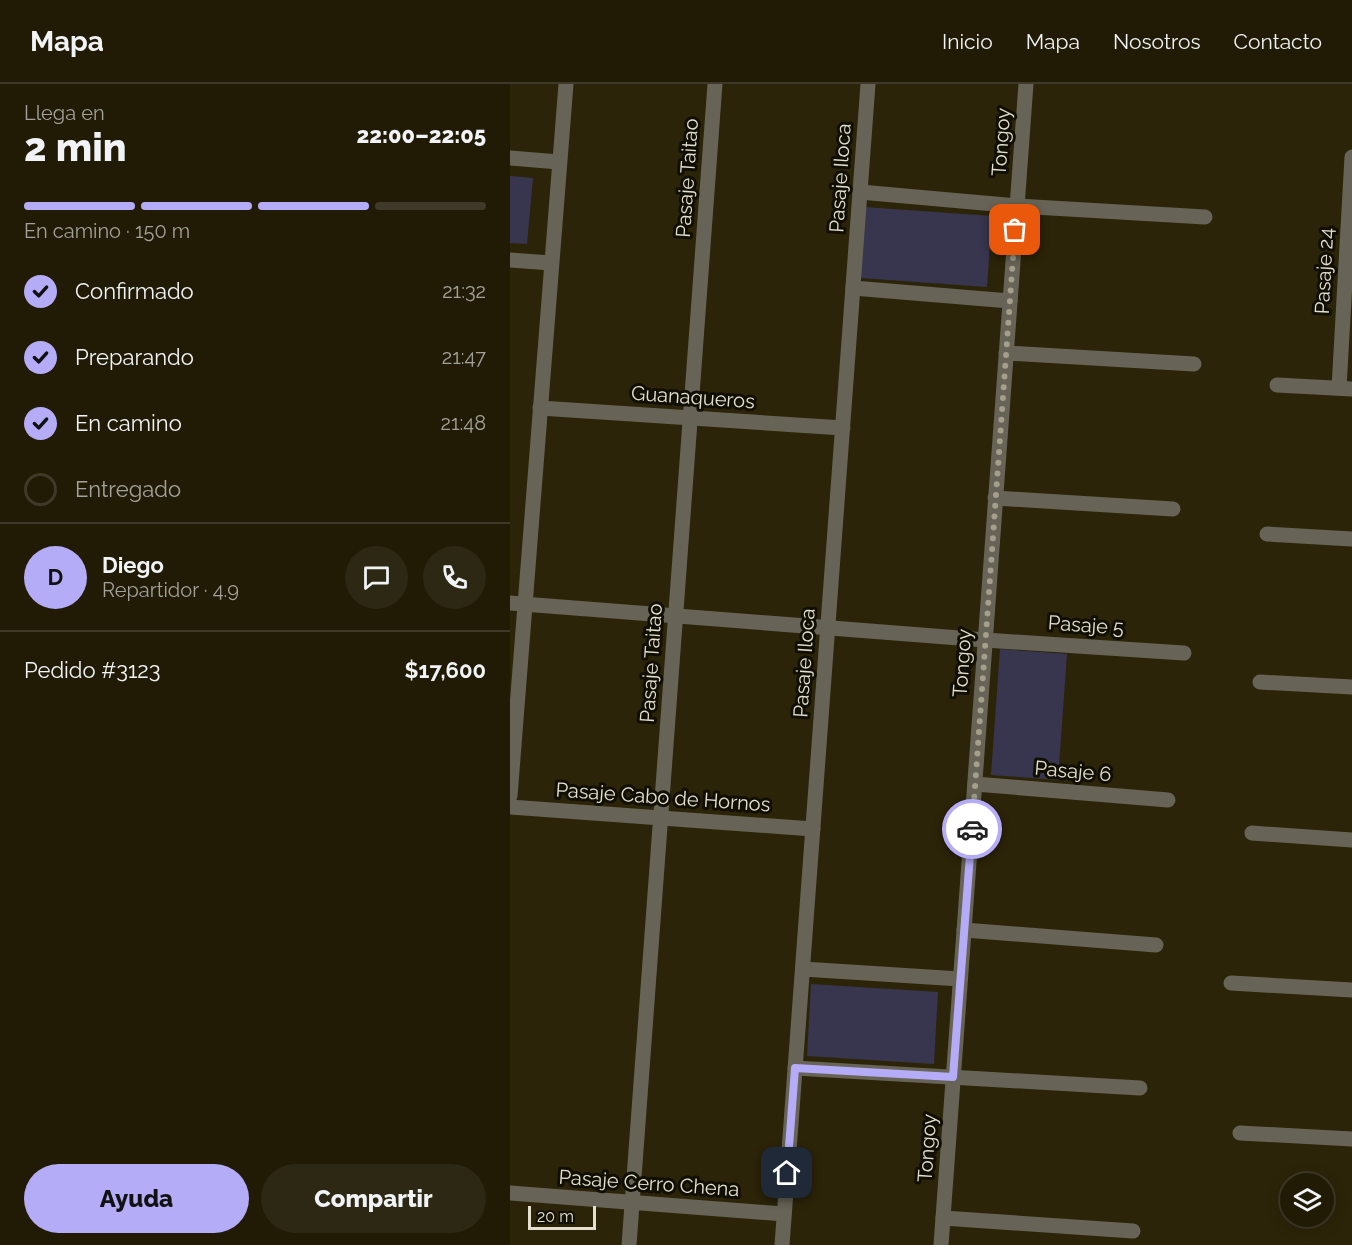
<!DOCTYPE html>
<html lang="es">
<meta charset="utf-8">
<style>
body{margin:0;font-family:Raleway,sans-serif;background:#2d2814;color:#f1f3f6;height:100vh;display:flex;flex-direction:column;font-size:22px;white-space:nowrap}
*{box-sizing:border-box;margin:0}
p{font-size:20px;color:#a2a19b}
.icon{flex:none;width:33px;height:33px;fill:none;stroke:currentColor;stroke-width:2;stroke-linecap:round;stroke-linejoin:round}
.map{position:relative;flex:1;overflow:hidden}
.sheet{display:flex;flex-direction:column;background:#211b06;width:510px}
.sheet>*{flex:none}
.tools{position:absolute;left:770px;top:1089px;display:grid;gap:12px}
.tools a{display:grid;place-items:center;width:54px;height:54px;border-radius:50%;background:#211b06;box-shadow:0 3px 15px #0003,0 0 0 2px #3e3928;font-size:30px}
.scale{position:absolute;left:18px;bottom:15px;width:68px;box-sizing:border-box;padding-left:6px;border:3px solid #e4e0d0;border-top:0;font-size:16px;line-height:21px;white-space:nowrap;color:#e4e0d0;-webkit-text-stroke:4px #110e04;paint-order:stroke}
.pin{position:absolute;display:grid;place-items:center;width:51px;height:51px;color:#fff;margin:-26px;border-radius:12px;box-shadow:0 3px 9px #0006}
.courier{position:absolute;display:grid;place-items:center;width:60px;height:60px;margin:-30px;border:4px solid #b5acf8;border-radius:50%;background:#fff;color:#222;box-shadow:0 2px 8px #0007}
.head em{font-style:normal;font-weight:800}
.head div{display:flex;flex-direction:column-reverse}
.head{display:flex;align-items:center;justify-content:space-between;height:102px;padding:0 24px}
h1{font-size:39px;font-weight:800;line-height:45px}
.bar{display:grid;grid-template-columns:repeat(4,1fr);gap:9px 6px;align-content:center;height:72px;padding:0 24px}
.bar i{height:8px;border-radius:4px;background:#3e3928}
.bar .on{background:#b5acf8}
.bar p{grid-column:span 4}
.line{display:flex;align-items:center;gap:15px;padding:0 24px;border-top:2px solid #3e3928}
.line div{flex:1}
.round{display:grid;place-items:center;flex:none;width:63px;height:63px;border-radius:32px;background:#2d2814}
ol{padding:0 24px;list-style:none}
li{display:flex;align-items:center;gap:18px;height:66px}
li p{margin-inline-start:auto}
li .icon{padding:6px;border-radius:50%;background:#b5acf8;color:#111;stroke-width:4}
li:last-child{color:#a2a19b}
li i{width:33px;height:33px;border:3px solid #3e3928;border-radius:50%}
.button{display:flex;gap:12px;margin-top:auto;padding:12px 24px}
.button a{flex:1;height:69px;border-radius:36px;background:#b5acf8;color:#111;font-size:24px;font-weight:800;line-height:69px;text-align:center}
.button a+a{background:#2d2814;color:#f1f3f6}
header{display:flex;align-items:center;gap:36px;box-sizing:border-box;height:84px;padding:0 30px;background:#211b06;border-bottom:2px solid #3e3928}
header strong{font-size:28px}
nav{display:flex;gap:33px;margin-inline-start:auto;font-size:21px}
main{display:flex;flex:1;min-height:0}
.map>svg:first-child{display:block}
</style>
<header>
<strong>Mapa</strong>
<nav><a>Inicio</a><a>Mapa</a><a>Nosotros</a><a>Contacto</a></nav>
</header>
<main>
<section class="sheet">
<div class="head"><div><h1>2 min</h1><p>Llega en</p></div><em>22:00–22:05</em></div>
<div class="bar"><i class="on"></i><i class="on"></i><i class="on"></i><i></i><p>En camino · 150 m</p></div>
<ol>
<li><svg class="icon" aria-label="check" viewBox="0 0 24 24"><path d="M5 12l5 5 9-10"/></svg>Confirmado<p>21:32</p></li>
<li><svg class="icon" aria-label="check" viewBox="0 0 24 24"><path d="M5 12l5 5 9-10"/></svg>Preparando<p>21:47</p></li>
<li><svg class="icon" aria-label="check" viewBox="0 0 24 24"><path d="M5 12l5 5 9-10"/></svg>En camino<p>21:48</p></li>
<li><i></i>Entregado</li>
</ol>
<div class="line" style="height:108px"><b class="round" style="background:#b5acf8;color:#111">D</b><div><b>Diego</b><p>Repartidor · 4.9</p></div><a class="round"><svg class="icon" aria-label="chat" viewBox="0 0 24 24"><path d="M4 5h16v11H9l-5 4z"/></svg></a><a class="round"><svg class="icon" aria-label="phone" viewBox="0 0 24 24"><path d="M5 4h4l2 5-3 2q2 4 5 5l2-3 5 2v4C11 20 4 13 5 4z"/></svg></a></div>
<div class="line" style="height:78px"><div>Pedido #3123</div><b>$17,600</b></div>
<div class="button"><a>Ayuda</a><a>Compartir</a></div>
</section>
<div class="map">
<svg width="842" height="1161" viewBox="0 0 842 1161">
<rect width="100%" height="100%" fill="#2c2408"/>
<g fill="#38354f">
<polygon points="0,92 23,94 17,160 0,159"/>
<polygon points="355,123 482,132 477,203 350,194"/>
<polygon points="490,565 557,570 548,696 481,691"/>
<polygon points="301,900 428,908 424,980 297,972"/>
</g>
<g fill="none" stroke-linecap="round" stroke-linejoin="round">
<g stroke="#676457" stroke-width="15">
<polyline points="0,74 49,78"/>
<polyline points="350,108 507,122 695,133"/>
<polyline points="0,176 41,179"/>
<polyline points="343,204 500,217"/>
<polyline points="496,269 684,280"/>
<polyline points="767,301 842,305"/>
<polyline points="829,304 842,73"/>
<polyline points="30,324 333,344"/>
<polyline points="485,414 663,425"/>
<polyline points="757,450 842,455"/>
<polyline points="0,519 475,556 674,569"/>
<polyline points="750,598 842,603"/>
<polyline points="465,700 658,716"/>
<polyline points="0,712 56,0"/>
<polyline points="0,723 303,745"/>
<polyline points="742,749 842,756"/>
<polyline points="454,846 646,861"/>
<polyline points="293,885 450,895"/>
<polyline points="721,899 842,906"/>
<polyline points="285,984 630,1004"/>
<polyline points="730,1049 842,1055"/>
<polyline points="0,1109 274,1130"/>
<polyline points="433,1134 623,1147"/>
<polyline points="119,1161 205,0"/>
<polyline points="272,1161 358,0"/>
<polyline points="431,1161 516,0"/>
</g>
</g>
<g fill="none" stroke-linecap="round" stroke-linejoin="round">
<polyline stroke="#a49e8a" stroke-width="6" stroke-dasharray="0 10.8" points="462,745 505,146"/>
<polyline stroke="#b5acf8" stroke-width="8" points="277,1089 285,984 443,993 462,745"/>
</g>
<g text-anchor="middle" stroke-width="6" stroke-linejoin="round" paint-order="stroke">
<g font-size="20" fill="#e4e0d0" stroke="#110e04">
<text transform="translate(491 58) rotate(-86)" y="7">Tongoy</text>
<text transform="translate(177 94) rotate(-86)" y="7">Pasaje Taitao</text>
<text transform="translate(330 94) rotate(-86)" y="7">Pasaje Iloca</text>
<text transform="translate(814 187) rotate(-87)" y="7">Pasaje 24</text>
<text transform="translate(183 313) rotate(4)" y="7">Guanaqueros</text>
<text transform="translate(576 541) rotate(4)" y="7">Pasaje 5</text>
<text transform="translate(141 579) rotate(-86)" y="7">Pasaje Taitao</text>
<text transform="translate(294 579) rotate(-86)" y="7">Pasaje Iloca</text>
<text transform="translate(452 579) rotate(-86)" y="7">Tongoy</text>
<text transform="translate(563 687) rotate(5)" y="7">Pasaje 6</text>
<text transform="translate(153 713) rotate(4)" y="7">Pasaje Cabo de Hornos</text>
<text transform="translate(417 1064) rotate(-86)" y="7">Tongoy</text>
<text transform="translate(139 1099) rotate(4)" y="7">Pasaje Cerro Chena</text>
</g>
</g>
</svg>
<div class="tools">
<a><svg class="icon" aria-label="layers" viewBox="0 0 24 24"><path d="M12 4l9 5-9 5-9-5zM3 14l9 5 9-5"/></svg></a>
</div>
<div class="scale">20 m</div>
<div class="pin" style="left:505px;top:146px;background:#ea580c"><svg class="icon" aria-label="bag" viewBox="0 0 24 24"><path d="M5 8h14l-1 12H6zM9 8a3 3 0 0 1 6 0"/></svg></div>
<div class="pin" style="left:277px;top:1089px;background:#1f2937"><svg class="icon" aria-label="home" viewBox="0 0 24 24"><path d="M3 11l9-7 9 7M6 9v11h12V9"/></svg></div>
<div class="courier" style="left:462px;top:745px"><svg class="icon" aria-label="car" viewBox="0 0 24 24"><path d="M5 17H2v-5l4-1 3-4h7l3 4 3 1v5h-3M9 17h6M6 11h13"/><circle cx="7" cy="17" r="2"/><circle cx="17" cy="17" r="2"/></svg></div>
</div>
</main>
